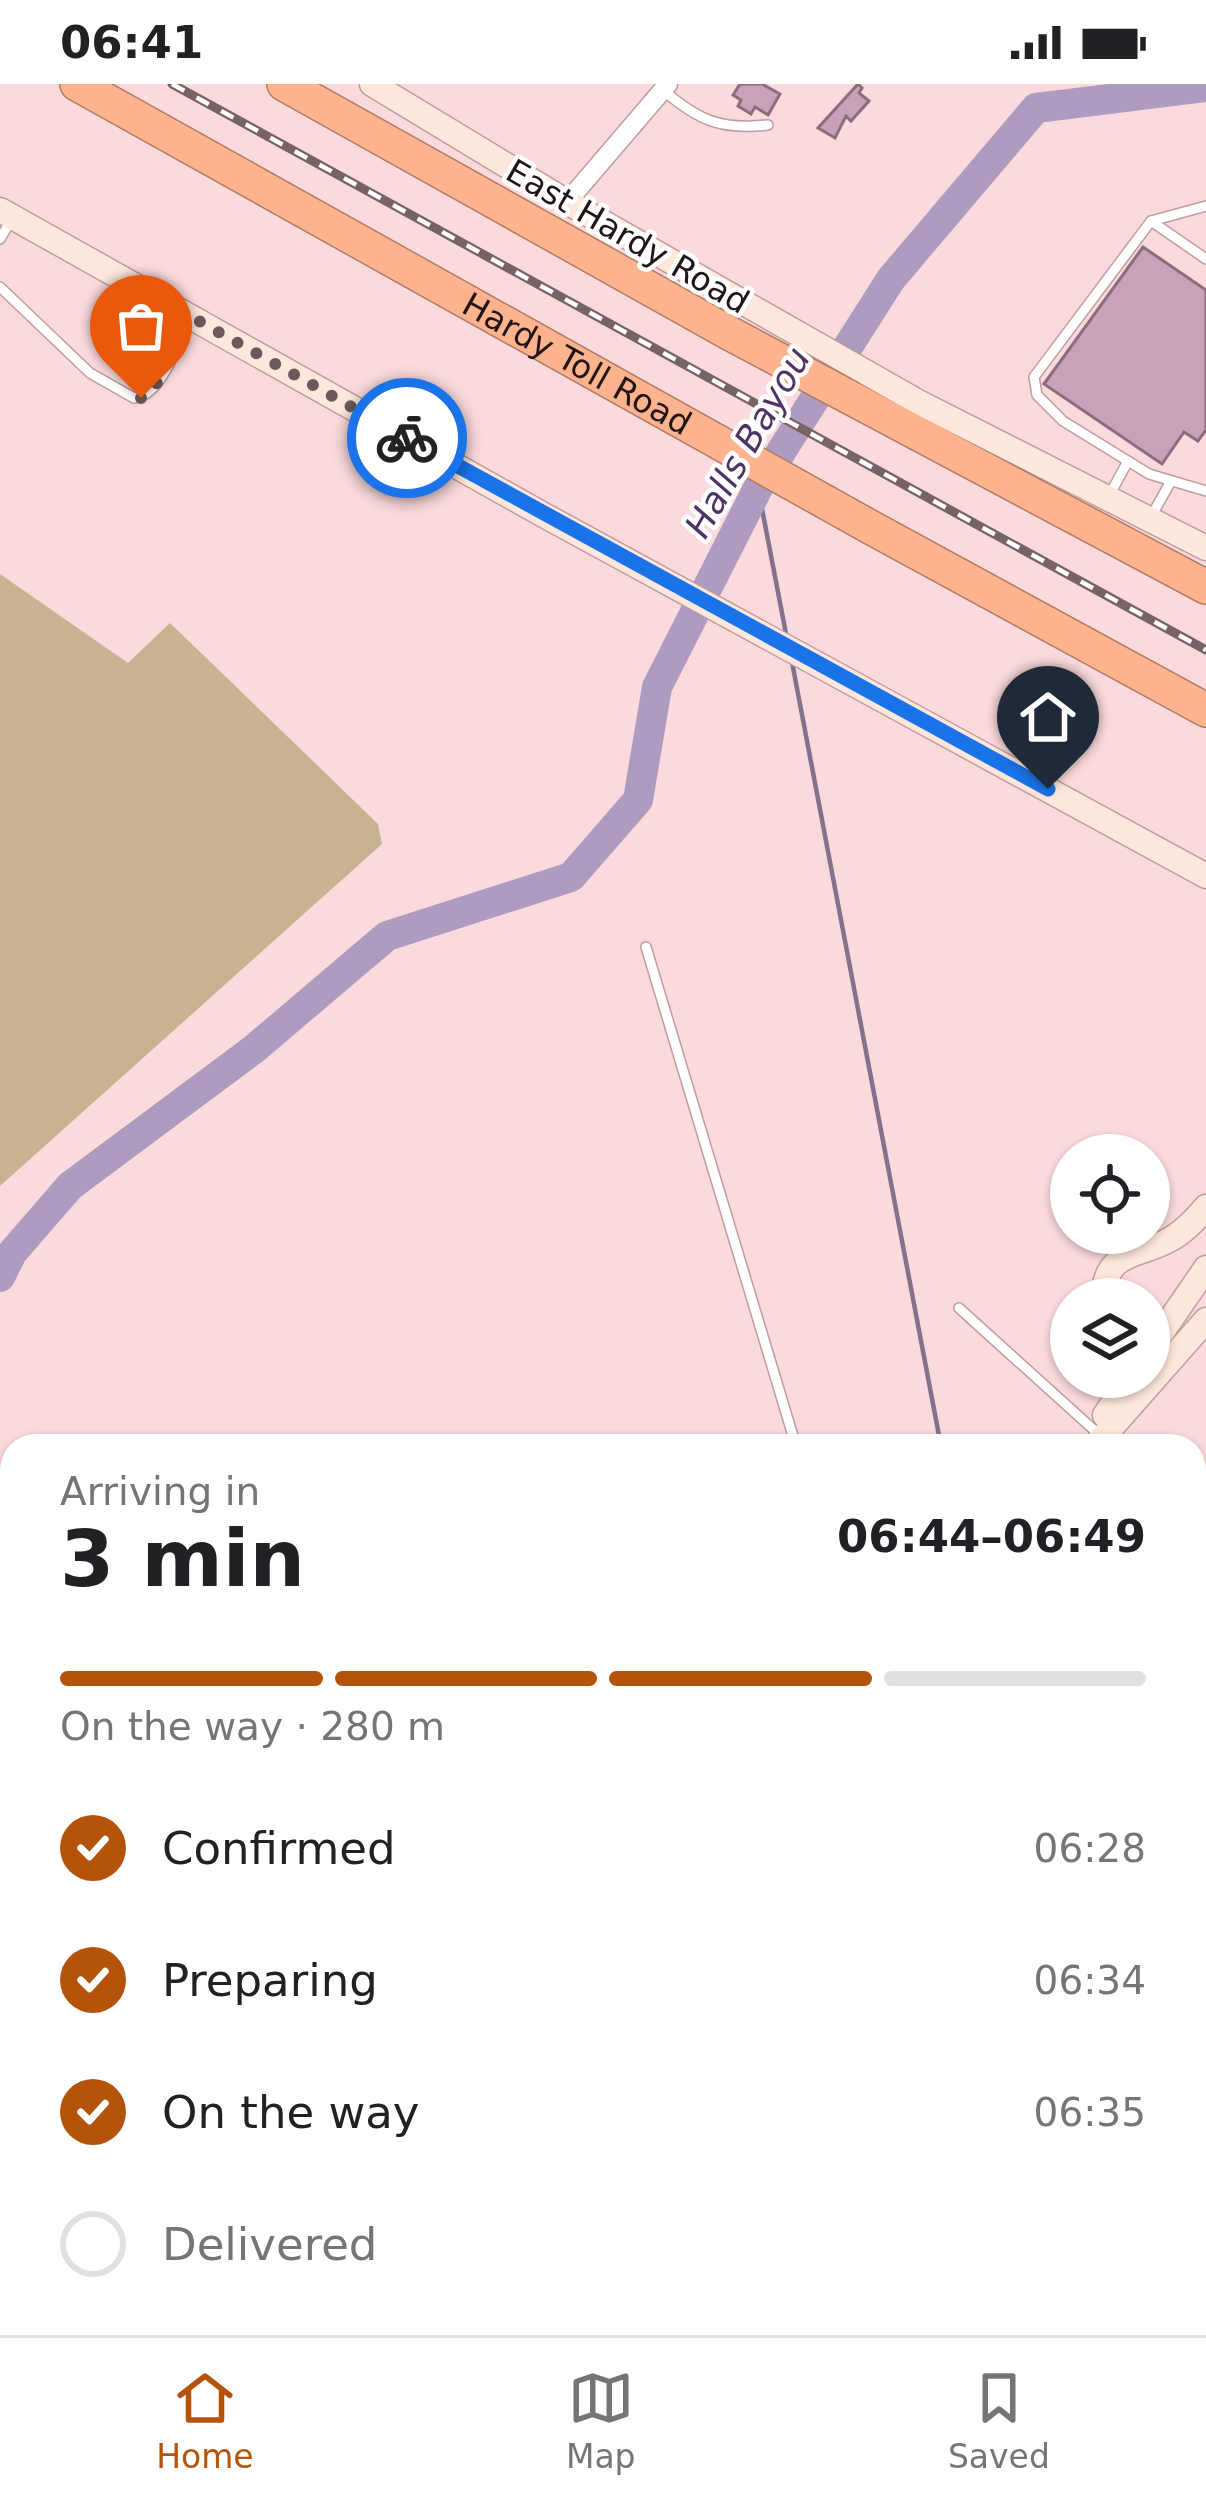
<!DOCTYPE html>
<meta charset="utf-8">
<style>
body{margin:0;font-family:"DejaVu Sans",sans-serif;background:#f2f2f2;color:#202124;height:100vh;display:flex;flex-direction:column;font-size:45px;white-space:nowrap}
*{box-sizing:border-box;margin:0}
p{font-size:39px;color:#757577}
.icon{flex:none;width:66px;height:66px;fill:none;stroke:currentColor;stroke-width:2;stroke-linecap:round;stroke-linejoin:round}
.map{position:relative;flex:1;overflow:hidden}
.panel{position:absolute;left:0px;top:1350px;width:1206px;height:903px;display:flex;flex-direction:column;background:#fff;border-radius:36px 36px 0 0;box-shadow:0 3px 9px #0004}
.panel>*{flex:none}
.buttons{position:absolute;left:1050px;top:1050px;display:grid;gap:24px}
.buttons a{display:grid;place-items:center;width:120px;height:120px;border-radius:50%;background:#fff;box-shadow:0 3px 9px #0004;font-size:60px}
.pin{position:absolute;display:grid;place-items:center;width:102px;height:102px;color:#fff;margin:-123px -51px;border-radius:50% 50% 50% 0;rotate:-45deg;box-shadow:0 0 12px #0007}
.pin .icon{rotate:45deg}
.courier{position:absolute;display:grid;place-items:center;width:120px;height:120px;margin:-60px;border:9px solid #1a73e8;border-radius:50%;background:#fff;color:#222;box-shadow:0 3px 15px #0007}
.headline em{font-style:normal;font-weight:700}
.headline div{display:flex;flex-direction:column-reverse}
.headline{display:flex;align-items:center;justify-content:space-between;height:204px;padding:0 60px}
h1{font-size:78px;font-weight:700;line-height:90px}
.bar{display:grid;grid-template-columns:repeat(4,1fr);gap:18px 12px;align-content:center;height:144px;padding:0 60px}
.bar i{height:15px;border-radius:9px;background:#e0e0e0}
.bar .selected{background:#b45309}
.bar p{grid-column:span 4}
ol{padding:0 60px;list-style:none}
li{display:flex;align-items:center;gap:36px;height:132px}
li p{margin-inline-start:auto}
li .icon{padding:12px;border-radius:50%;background:#b45309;color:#fff;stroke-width:4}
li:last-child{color:#757577}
li i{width:66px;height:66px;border:6px solid #e0e0e0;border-radius:50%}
.status{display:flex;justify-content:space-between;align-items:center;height:84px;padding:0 60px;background:#fff;direction:ltr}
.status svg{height:33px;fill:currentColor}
.dock{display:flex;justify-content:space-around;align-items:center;height:168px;border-top:3px solid #e0e0e0;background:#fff;font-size:33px;color:#757577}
.dock a{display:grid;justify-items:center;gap:6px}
.dock .selected{color:#b45309}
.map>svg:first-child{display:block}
</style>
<div class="status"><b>06:41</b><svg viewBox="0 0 49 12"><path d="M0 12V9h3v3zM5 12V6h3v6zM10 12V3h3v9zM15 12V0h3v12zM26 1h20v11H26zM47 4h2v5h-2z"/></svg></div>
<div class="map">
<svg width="1206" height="2251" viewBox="0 0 1206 2251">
<rect width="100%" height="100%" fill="#fadadc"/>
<polygon fill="#c7b390" points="0,490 128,579 170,539 378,740 382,760 0,1102"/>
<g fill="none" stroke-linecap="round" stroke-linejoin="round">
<g stroke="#83728d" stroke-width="4.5">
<polyline points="758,404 787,555"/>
<polyline points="792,578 941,1362"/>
<polyline points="1109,2241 1111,2251"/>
</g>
<polyline stroke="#ad9bc0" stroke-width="30" points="0,1193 12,1169 70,1102 254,965 387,852 571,793 638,716 657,603 758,404 891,195 1036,24 1206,3"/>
</g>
<g fill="#c9a2ba" stroke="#8a6d7f" stroke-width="3">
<polygon points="740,0 762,0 780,10 768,31 755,23 751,30 738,22 741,16 733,11"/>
<polygon points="858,0 862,4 859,9 869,17 851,37 846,32 835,54 818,44"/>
<polygon points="1143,163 1206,206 1206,346 1198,357 1184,348 1162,380 1044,300"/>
</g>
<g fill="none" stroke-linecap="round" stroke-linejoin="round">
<defs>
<g id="lane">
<path d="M663,6C699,37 721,46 768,41"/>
<polyline points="1206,122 1151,137 1034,293 1037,311 1063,337 1149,390 1206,407"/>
<polyline points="1151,137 1206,175"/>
<polyline points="0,155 10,138"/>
<path d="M0,203L90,289L134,314C163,311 177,259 189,235"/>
<polyline points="1110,410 1128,377"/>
<polyline points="1152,431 1171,397"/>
<polyline points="646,863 796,1362"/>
<polyline points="959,1224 1094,1346"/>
<polyline points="0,1777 12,1787"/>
<polyline points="0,2052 12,2062"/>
<polyline points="329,2241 344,2251"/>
<polyline points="645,2241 656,2251"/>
<polyline points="63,2251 73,2241"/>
<polyline points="390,2251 399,2241"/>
</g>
<g id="street">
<polyline points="567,118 668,0"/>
<polyline points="1194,1636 1206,1647"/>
<polyline points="1194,1880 1206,1889"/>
<polyline points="862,2241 874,2251"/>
</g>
<g id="secondary">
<polyline points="372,0 567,118 918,318 1206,464"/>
<polyline points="0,126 540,429 1206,792"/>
<path d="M1103,1215C1105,1166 1136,1174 1169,1156C1184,1148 1195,1136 1206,1123"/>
<polyline points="1149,1267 1206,1184"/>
<polyline points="1105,1331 1131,1293"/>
<polyline points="1095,1362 1206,1236"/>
<polyline points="319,2251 328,2241"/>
</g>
<g id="highway">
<path id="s1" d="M77,0L872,444L1206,626"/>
<polyline points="284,0 729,249 1206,503"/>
</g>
</defs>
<use href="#lane" stroke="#c19c9e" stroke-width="12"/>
<use href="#street" stroke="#c19c9e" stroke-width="21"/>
<use href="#secondary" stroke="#c19c9e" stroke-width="27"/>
<use href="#highway" stroke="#b07b64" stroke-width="36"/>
<use href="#lane" stroke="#fff" stroke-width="9"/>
<use href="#street" stroke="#fff" stroke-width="18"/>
<use href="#secondary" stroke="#fee8dd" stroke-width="24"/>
<use href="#highway" stroke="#fdb38e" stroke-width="33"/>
<defs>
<polyline id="rail" points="172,0 1206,566"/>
</defs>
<use href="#rail" stroke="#776264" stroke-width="9"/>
<use href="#rail" stroke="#fff" stroke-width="4.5" stroke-dasharray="14" stroke-linecap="butt"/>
</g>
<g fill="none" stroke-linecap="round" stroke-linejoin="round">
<polyline stroke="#6d595b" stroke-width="12" stroke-dasharray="0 21.6" points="141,314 157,299 190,232 407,354"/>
<polyline stroke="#1a73e8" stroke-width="15" points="407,354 1048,705"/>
</g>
<g text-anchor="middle" stroke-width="9" stroke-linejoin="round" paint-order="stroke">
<g font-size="33" fill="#211415" stroke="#fff">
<text transform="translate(628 152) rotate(30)" y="12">East Hardy Road</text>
<text dy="12" stroke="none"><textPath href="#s1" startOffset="573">Hardy Toll Road</textPath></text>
</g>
<g font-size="36" font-style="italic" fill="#4e3364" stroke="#fff">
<text transform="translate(747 358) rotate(-60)" y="13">Halls Bayou</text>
</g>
</g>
</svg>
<div class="buttons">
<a><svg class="icon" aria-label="locate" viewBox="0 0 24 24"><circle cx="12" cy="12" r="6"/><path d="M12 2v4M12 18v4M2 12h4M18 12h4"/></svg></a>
<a><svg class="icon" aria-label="layers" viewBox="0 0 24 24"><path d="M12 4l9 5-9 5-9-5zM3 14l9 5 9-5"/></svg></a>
</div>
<div class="pin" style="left:141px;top:314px;background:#ea580c"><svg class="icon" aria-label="bag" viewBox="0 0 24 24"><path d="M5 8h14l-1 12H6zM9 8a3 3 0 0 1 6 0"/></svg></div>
<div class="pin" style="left:1048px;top:705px;background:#1f2937"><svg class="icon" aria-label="home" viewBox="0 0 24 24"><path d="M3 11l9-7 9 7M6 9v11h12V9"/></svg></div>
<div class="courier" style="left:407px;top:354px"><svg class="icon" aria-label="bike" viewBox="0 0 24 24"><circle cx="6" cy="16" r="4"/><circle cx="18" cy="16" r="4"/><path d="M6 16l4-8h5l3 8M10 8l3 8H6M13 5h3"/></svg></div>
<section class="panel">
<div class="headline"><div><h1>3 min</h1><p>Arriving in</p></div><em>06:44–06:49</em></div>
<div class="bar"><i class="selected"></i><i class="selected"></i><i class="selected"></i><i></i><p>On the way · 280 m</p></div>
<ol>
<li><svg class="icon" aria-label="check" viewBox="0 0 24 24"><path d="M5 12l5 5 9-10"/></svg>Confirmed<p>06:28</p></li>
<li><svg class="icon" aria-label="check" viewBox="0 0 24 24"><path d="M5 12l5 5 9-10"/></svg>Preparing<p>06:34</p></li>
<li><svg class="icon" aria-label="check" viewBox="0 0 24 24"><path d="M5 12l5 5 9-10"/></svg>On the way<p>06:35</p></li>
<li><i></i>Delivered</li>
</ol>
</section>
</div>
<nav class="dock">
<a class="selected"><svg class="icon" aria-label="home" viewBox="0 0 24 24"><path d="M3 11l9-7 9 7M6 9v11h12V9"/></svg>Home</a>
<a><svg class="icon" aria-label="map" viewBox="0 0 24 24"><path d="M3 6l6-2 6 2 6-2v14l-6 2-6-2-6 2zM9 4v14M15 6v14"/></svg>Map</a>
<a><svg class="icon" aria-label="saved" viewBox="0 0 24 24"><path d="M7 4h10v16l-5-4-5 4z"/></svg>Saved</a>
</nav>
